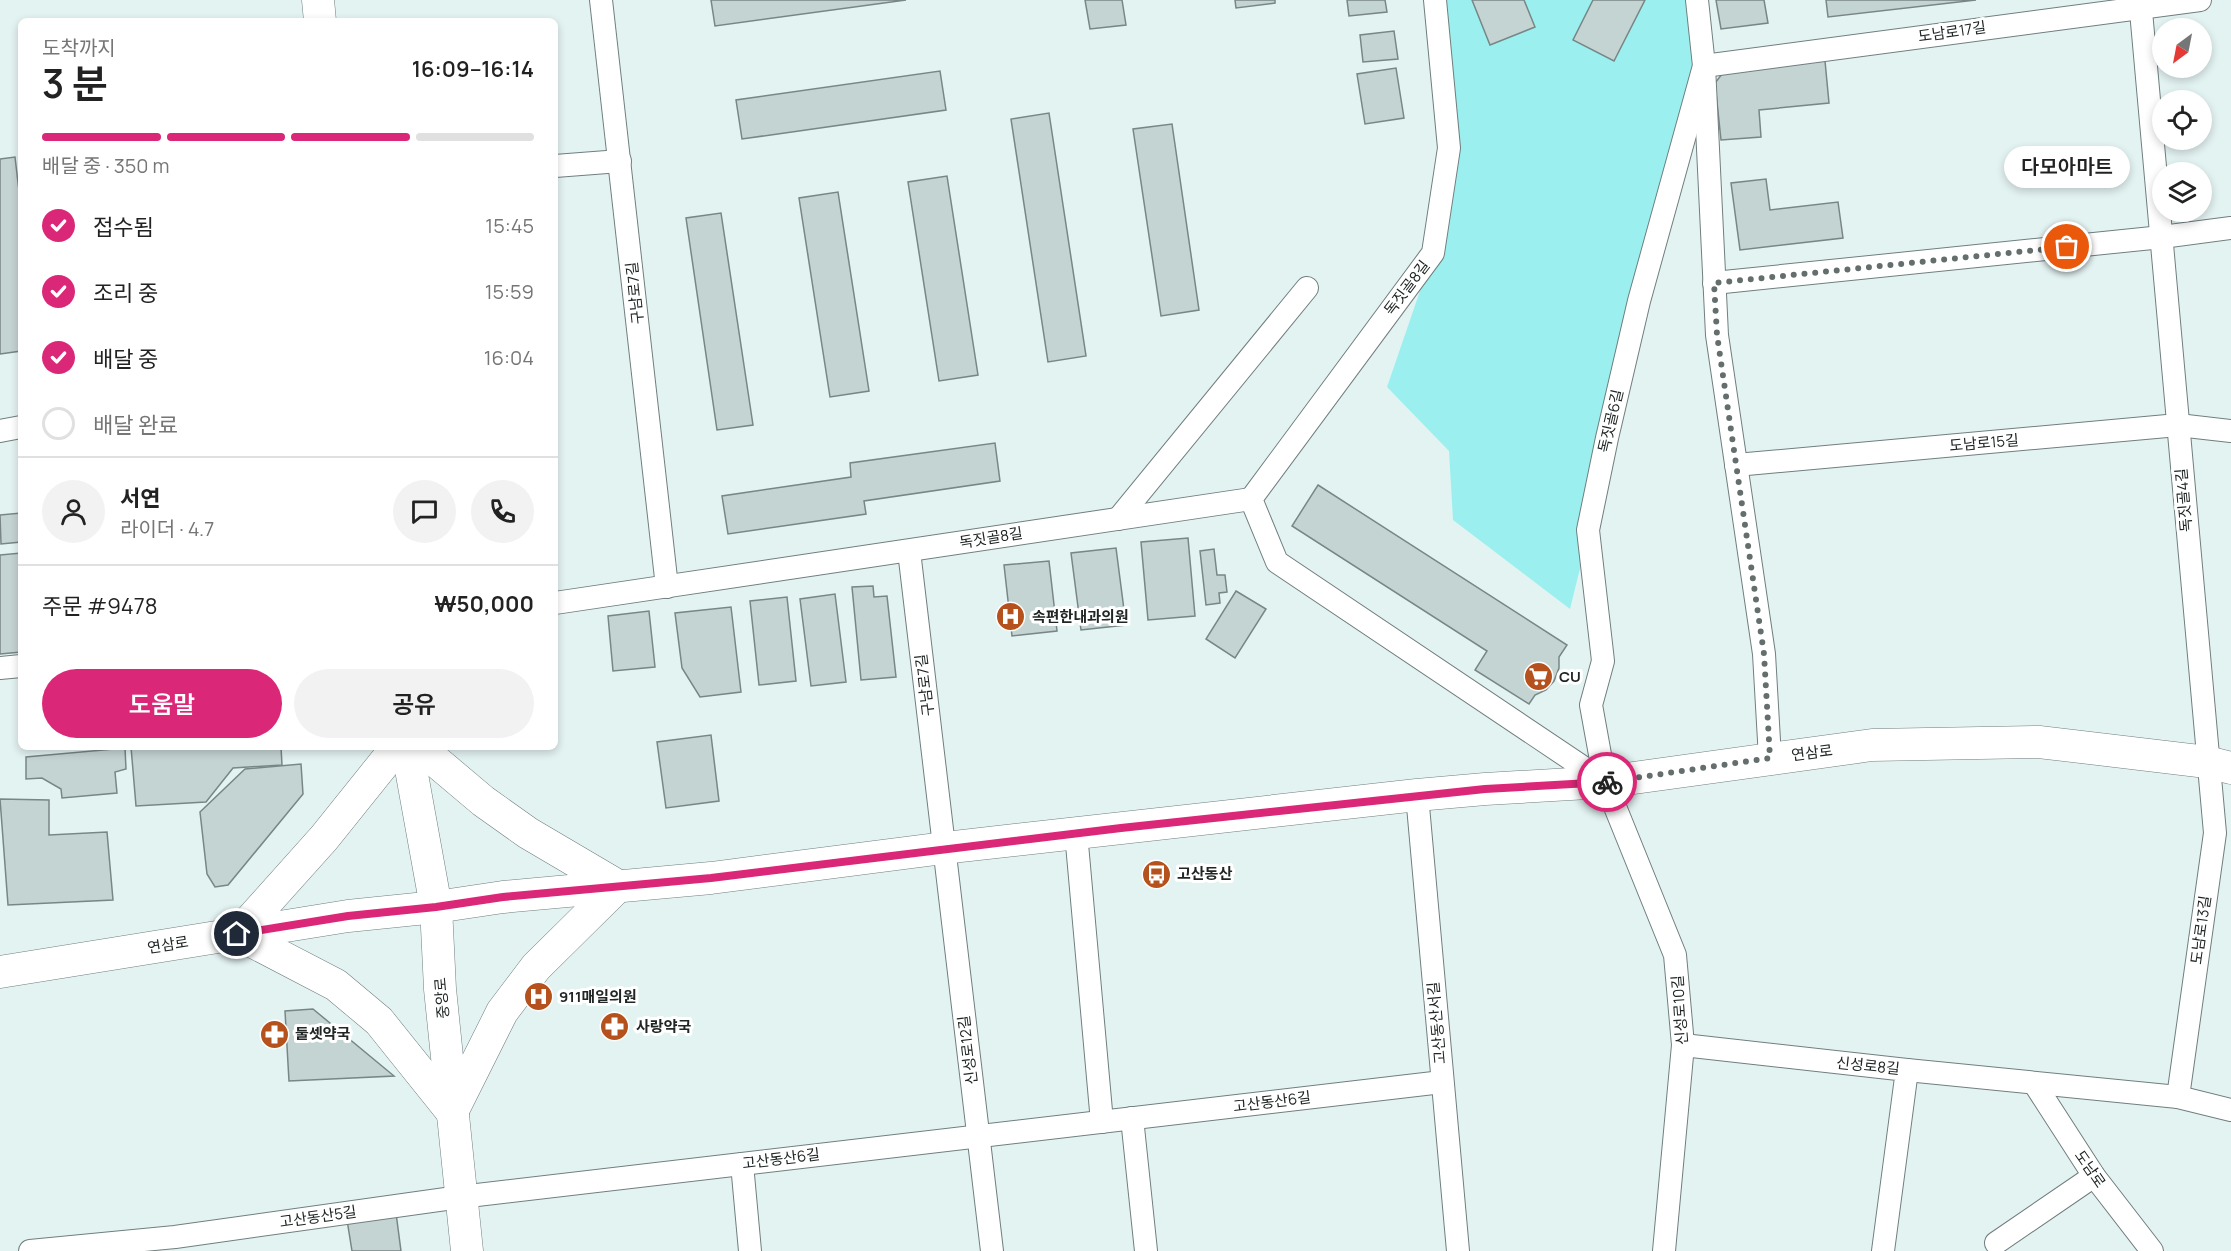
<!DOCTYPE html>
<html lang="ko">
<meta charset="utf-8">
<style>
body{margin:0;font-family:Manrope,"Noto Sans KR",sans-serif;background:#f2f2f2;color:#222;height:100vh;display:flex;flex-direction:column;font-size:22px;white-space:nowrap}
*{box-sizing:border-box;margin:0}
p{font-size:20px;color:#767676}
.icon{flex:none;width:33px;height:33px;fill:none;stroke:currentColor;stroke-width:2;stroke-linecap:round;stroke-linejoin:round}
.map{position:relative;flex:1;overflow:hidden}
.sheet{position:absolute;left:18px;top:18px;width:540px;height:732px;display:flex;flex-direction:column;background:#fff;border-radius:9px;box-shadow:0 3px 9px #0003}
.sheet>*{flex:none}
.needle{width:39px;rotate:212deg}
.tools{position:absolute;left:2152px;top:18px;display:grid;gap:12px}
.tools a{display:grid;place-items:center;width:60px;height:60px;border-radius:50%;background:#fff;box-shadow:0 3px 9px #0003;font-size:30px}
.pin{position:absolute;display:grid;place-items:center;width:51px;height:51px;color:#fff;margin:-26px;border:3px solid #fff;border-radius:50%;box-shadow:0 2px 6px #0007}
.courier{position:absolute;display:grid;place-items:center;width:60px;height:60px;margin:-30px;border:4px solid #db2777;border-radius:50%;background:#fff;color:#222;box-shadow:0 2px 8px #0007}
.bubble{position:absolute;height:42px;border-radius:21px;background:#fff;box-shadow:0 3px 9px #0003;font-size:20px;font-weight:600;line-height:42px;text-align:center}
.head em{font-style:normal;font-weight:600}
.head div{display:flex;flex-direction:column-reverse}
.head{display:flex;align-items:center;justify-content:space-between;height:102px;padding:0 24px}
h1{font-size:39px;font-weight:600;line-height:45px}
.bar{display:grid;grid-template-columns:repeat(4,1fr);gap:9px 6px;align-content:center;height:72px;padding:0 24px}
.bar i{height:8px;border-radius:4px;background:#e0e0e0}
.bar .on{background:#db2777}
.bar p{grid-column:span 4}
.line{display:flex;align-items:center;gap:15px;padding:0 24px;border-top:2px solid #e0e0e0}
.line div{flex:1}
.round{display:grid;place-items:center;flex:none;width:63px;height:63px;border-radius:32px;background:#f2f2f2}
ol{padding:0 24px;list-style:none}
li{display:flex;align-items:center;gap:18px;height:66px}
li p{margin-inline-start:auto}
li .icon{padding:6px;border-radius:50%;background:#db2777;color:#fff;stroke-width:4}
li:last-child{color:#767676}
li i{width:33px;height:33px;border:3px solid #e0e0e0;border-radius:50%}
.primary-button{display:flex;gap:12px;margin-top:auto;padding:12px 24px}
.primary-button a{flex:1;height:69px;border-radius:36px;background:#db2777;color:#fff;font-size:24px;font-weight:600;line-height:69px;text-align:center}
.primary-button a+a{background:#f2f2f2;color:#222}
.map>svg:first-child{display:block}
</style>
<div class="map">
<svg width="2231" height="1251" viewBox="0 0 2231 1251">
<rect width="100%" height="100%" fill="#e3f3f2"/>
<polygon fill="#9bf0ef" points="1435,0 1697,0 1704,66 1570,609 1453,520 1449,451 1387,387 1433,253 1449,148"/>
<g fill="#c4d4d3" stroke="#788686" stroke-width="1.5">
<polygon points="711,0 906,0 715,26"/>
<polygon points="1085,0 1122,0 1126,25 1090,29"/>
<polygon points="1235,0 1275,0 1275,3 1236,8"/>
<polygon points="1347,0 1385,0 1387,12 1349,16"/>
<polygon points="1472,0 1524,0 1535,27 1490,45"/>
<polygon points="1593,0 1645,0 1614,61 1573,40"/>
<polygon points="1716,0 1764,0 1768,23 1721,29"/>
<polygon points="1826,0 1976,0 1828,17"/>
<polygon points="1394,31 1398,59 1363,62 1360,35"/>
<polygon points="1825,61 1829,103 1759,110 1761,137 1721,140 1715,83 1726,69"/>
<polygon points="1396,68 1404,118 1365,124 1357,74"/>
<polygon points="940,71 946,110 742,139 736,100"/>
<polygon points="1049,113 1086,356 1048,362 1011,119"/>
<polygon points="1172,124 1199,310 1161,316 1133,129"/>
<polygon points="15,157 21,208 21,351 0,354 0,159"/>
<polygon points="947,176 978,375 939,381 908,182"/>
<polygon points="1766,179 1770,210 1838,202 1843,238 1740,250 1731,183"/>
<polygon points="838,192 869,391 830,397 799,198"/>
<polygon points="721,213 753,425 717,430 686,218"/>
<polygon points="995,443 1000,481 864,501 866,514 728,534 722,496 851,477 850,463"/>
<polygon points="1318,485 1567,645 1559,657 1559,668 1554,681 1546,690 1535,695 1529,704 1475,670 1487,651 1292,526"/>
<polygon points="21,513 21,542 1,544 0,515"/>
<polygon points="1188,538 1195,616 1148,620 1141,542"/>
<polygon points="1116,548 1126,625 1081,630 1071,553"/>
<polygon points="1214,549 1217,575 1225,575 1227,592 1219,593 1220,603 1206,605 1200,551"/>
<polygon points="21,553 21,652 0,654 0,555"/>
<polygon points="1049,561 1057,631 1012,636 1004,565"/>
<polygon points="873,586 874,597 887,596 896,677 861,680 852,587"/>
<polygon points="1236,591 1266,609 1235,658 1206,639"/>
<polygon points="835,594 846,682 811,686 800,599"/>
<polygon points="787,597 796,681 759,685 750,601"/>
<polygon points="731,607 741,692 700,697 682,668 675,613"/>
<polygon points="649,611 655,667 613,671 608,616"/>
<polygon points="711,735 719,801 666,808 657,742"/>
<polygon points="131,747 281,747 282,765 233,768 206,802 136,806"/>
<polygon points="125,748 126,769 115,772 117,793 62,798 61,789 42,778 26,779 26,757"/>
<polygon points="301,764 303,794 228,885 215,887 207,874 200,812 245,769"/>
<polygon points="0,799 49,800 49,835 107,832 113,900 8,905"/>
<polygon points="313,1009 394,1076 289,1081 285,1011"/>
<polygon points="396,1213 401,1251 352,1251 347,1220"/>
</g>
<g fill="none" stroke-linecap="round" stroke-linejoin="round">
<defs>
<g id="street">
<polyline points="601,0 667,587"/>
<polyline points="1435,0 1449,148 1433,253 1251,499 1277,562 1605,782"/>
<polyline points="1697,0 1704,66 1717,335 1764,654 1770,758"/>
<polyline points="2140,0 2215,833 2178,1097 2231,1110"/>
<polyline points="555,166 620,161"/>
<polyline points="1714,283 2162,237 2231,228"/>
<polyline points="0,431 21,427"/>
<polyline points="1736,465 2178,425 2231,431"/>
<polyline points="1118,519 1307,288"/>
<polyline points="909,551 992,1251"/>
<polyline points="555,603 1251,499"/>
<polyline points="0,668 21,666"/>
<polyline points="1417,795 1458,1251"/>
<polyline points="1076,833 1102,1122"/>
<polyline points="1683,1045 1907,1070 1883,1251"/>
<polyline points="1907,1070 2178,1097"/>
<polyline points="2034,1083 2094,1176 2152,1251"/>
<polyline points="1132,1118 1146,1251"/>
<polyline points="742,1164 750,1251"/>
<polyline points="1996,1243 2094,1176"/>
<polyline points="30,1251 175,1237 460,1197 1442,1082"/>
<polyline points="1664,1251 1683,1045 1675,955 1605,782 1591,705 1603,661 1588,530 1607,438 1639,301 1704,66 2200,0"/>
</g>
<g id="secondary">
<polyline points="318,0 320,21"/>
<polyline points="397,747 324,838 238,934 336,985 379,1021 452,1112 502,1012 536,967 618,886 528,833 483,801 419,747"/>
<polyline points="407,747 436,907 440,989 467,1251"/>
<polyline points="0,972 348,916 436,907 503,897 711,878 944,848 1417,795 1485,789 1605,782 1872,745 2039,742 2207,762 2231,768"/>
</g>
</defs>
<use href="#street" stroke="#707e7e" stroke-width="24"/>
<use href="#secondary" stroke="#707e7e" stroke-width="33"/>
<use href="#street" stroke="#fff" stroke-width="22"/>
<use href="#secondary" stroke="#fff" stroke-width="32"/>
</g>
<g fill="none" stroke-linecap="round" stroke-linejoin="round">
<polyline stroke="#646e6d" stroke-width="6" stroke-dasharray="0 10.8" points="1607,782 1770,758 1764,654 1717,335 1714,283 2067,247"/>
<polyline stroke="#db2777" stroke-width="8" points="237,934 348,916 436,907 503,897 711,878 1121,828 1485,789 1607,782"/>
</g>
<defs>
<symbol id="hospital-disc" viewBox="-11 -11 22 22"><circle r="9.5" fill="#b5511d" stroke="#fff"/><path d="M-5-5h3v3.5h4V-5h3V5h-3V1.5h-4V5h-3Z" fill="#fff"/></symbol>
<symbol id="supermarket-disc" viewBox="-11 -11 22 22"><circle r="9.5" fill="#b5511d" stroke="#fff"/><path d="M-6-5.5h2.5l.6 2H6L4.5 2H-2.5L-4.4-4H-6ZM-1.5 3.2a1.3 1.3 0 1 0 .1 0ZM3 3.2a1.3 1.3 0 1 0 .1 0Z" fill="#fff"/></symbol>
<symbol id="bus-disc" viewBox="-11 -11 22 22"><circle r="9.5" fill="#b5511d" stroke="#fff"/><path d="M-5-6H5V4H4V6H2V4H-2V6H-4V4H-5ZM-3.5-4V0h7V-4ZM-3.5 1.2v1.5H-2V1.2ZM2 1.2v1.5H3.5V1.2Z" fill="#fff"/></symbol>
<symbol id="pharmacy-disc" viewBox="-11 -11 22 22"><circle r="9.5" fill="#b5511d" stroke="#fff"/><path d="M-2-6h4v4h4v4h-4v4h-4v-4h-4v-4h4Z" fill="#fff"/></symbol>
</defs>
<g fill-rule="evenodd">
<use href="#hospital-disc" x="994" y="600" width="33" height="33"/>
<use href="#supermarket-disc" x="1522" y="660" width="33" height="33"/>
<use href="#bus-disc" x="1140" y="858" width="33" height="33"/>
<use href="#hospital-disc" x="522" y="980" width="33" height="33"/>
<use href="#pharmacy-disc" x="598" y="1010" width="33" height="33"/>
<use href="#pharmacy-disc" x="258" y="1018" width="33" height="33"/>
</g>
<g text-anchor="middle" stroke-width="6" stroke-linejoin="round" paint-order="stroke">
<g font-size="15" fill="#202625" stroke="#fff">
<text transform="translate(1952 32) rotate(-8)" y="5">도남로17길</text>
<text transform="translate(1407 288) rotate(-53)" y="5">독짓골8길</text>
<text transform="translate(635 293) rotate(-96)" y="5">구남로7길</text>
<text transform="translate(1611 421) rotate(-77)" y="5">독짓골6길</text>
<text transform="translate(1984 443) rotate(-5)" y="5">도남로15길</text>
<text transform="translate(2184 500) rotate(-95)" y="5">독짓골4길</text>
<text transform="translate(991 538) rotate(-9)" y="5">독짓골8길</text>
<text transform="translate(925 685) rotate(-97)" y="5">구남로7길</text>
<text transform="translate(1812 753) rotate(-7)" y="5">연삼로</text>
<text transform="translate(2201 930) rotate(-82)" y="5">도남로13길</text>
<text transform="translate(168 945) rotate(-9)" y="5">연삼로</text>
<text transform="translate(442 998) rotate(-95)" y="5">중앙로</text>
<text transform="translate(1680 1010) rotate(-94)" y="5">신성로10길</text>
<text transform="translate(1437 1023) rotate(-95)" y="5">고산동산서길</text>
<text transform="translate(968 1050) rotate(-97)" y="5">신성로12길</text>
<text transform="translate(1868 1066) rotate(6)" y="5">신성로8길</text>
<text transform="translate(1272 1102) rotate(-7)" y="5">고산동산6길</text>
<text transform="translate(781 1159) rotate(-7)" y="5">고산동산6길</text>
<text transform="translate(2090 1169) rotate(55)" y="5">도남로</text>
<text transform="translate(318 1217) rotate(-8)" y="5">고산동산5길</text>
</g>
<g font-size="15" font-weight="bold" fill="#202625" stroke="#fff" text-anchor="start">
<text x="1032" y="622">속편한내과의원</text>
<text x="1559" y="682">CU</text>
<text x="1177" y="879">고산동산</text>
<text x="559" y="1002">911매일의원</text>
<text x="636" y="1032">사랑약국</text>
<text x="295" y="1039">둘셋약국</text>
</g>
</g>
</svg>
<div class="tools">
<a><svg class="needle" viewBox="-14 -14 28 28"><path d="M0-13l5 13h-10z" fill="#e53935"/><path d="M0 13l5-13h-10z" fill="#767676"/></svg></a>
<a><svg class="icon" aria-label="locate" viewBox="0 0 24 24"><circle cx="12" cy="12" r="6"/><path d="M12 2v4M12 18v4M2 12h4M18 12h4"/></svg></a>
<a><svg class="icon" aria-label="layers" viewBox="0 0 24 24"><path d="M12 4l9 5-9 5-9-5zM3 14l9 5 9-5"/></svg></a>
</div>
<div class="pin" style="left:2067px;top:247px;background:#ea580c"><svg class="icon" aria-label="bag" viewBox="0 0 24 24"><path d="M5 8h14l-1 12H6zM9 8a3 3 0 0 1 6 0"/></svg></div>
<div class="pin" style="left:237px;top:934px;background:#1f2937"><svg class="icon" aria-label="home" viewBox="0 0 24 24"><path d="M3 11l9-7 9 7M6 9v11h12V9"/></svg></div>
<div class="courier" style="left:1607px;top:782px"><svg class="icon" aria-label="bike" viewBox="0 0 24 24"><circle cx="6" cy="16" r="4"/><circle cx="18" cy="16" r="4"/><path d="M6 16l4-8h5l3 8M10 8l3 8H6M13 5h3"/></svg></div>
<div class="bubble" style="left:2004px;top:146px;width:126px">다모아마트</div>
<section class="sheet">
<div class="head"><div><h1>3 분</h1><p>도착까지</p></div><em>16:09–16:14</em></div>
<div class="bar"><i class="on"></i><i class="on"></i><i class="on"></i><i></i><p>배달 중 · 350 m</p></div>
<ol>
<li><svg class="icon" aria-label="check" viewBox="0 0 24 24"><path d="M5 12l5 5 9-10"/></svg>접수됨<p>15:45</p></li>
<li><svg class="icon" aria-label="check" viewBox="0 0 24 24"><path d="M5 12l5 5 9-10"/></svg>조리 중<p>15:59</p></li>
<li><svg class="icon" aria-label="check" viewBox="0 0 24 24"><path d="M5 12l5 5 9-10"/></svg>배달 중<p>16:04</p></li>
<li><i></i>배달 완료</li>
</ol>
<div class="line" style="height:108px"><a class="round"><svg class="icon" aria-label="person" viewBox="0 0 24 24"><circle cx="12" cy="8" r="4"/><path d="M4 21q1-7 8-7t8 7"/></svg></a><div><b>서연</b><p>라이더 · 4.7</p></div><a class="round"><svg class="icon" aria-label="chat" viewBox="0 0 24 24"><path d="M4 5h16v11H9l-5 4z"/></svg></a><a class="round"><svg class="icon" aria-label="phone" viewBox="0 0 24 24"><path d="M5 4h4l2 5-3 2q2 4 5 5l2-3 5 2v4C11 20 4 13 5 4z"/></svg></a></div>
<div class="line" style="height:78px"><div>주문 #9478</div><b>₩50,000</b></div>
<div class="primary-button"><a>도움말</a><a>공유</a></div>
</section>
</div>
